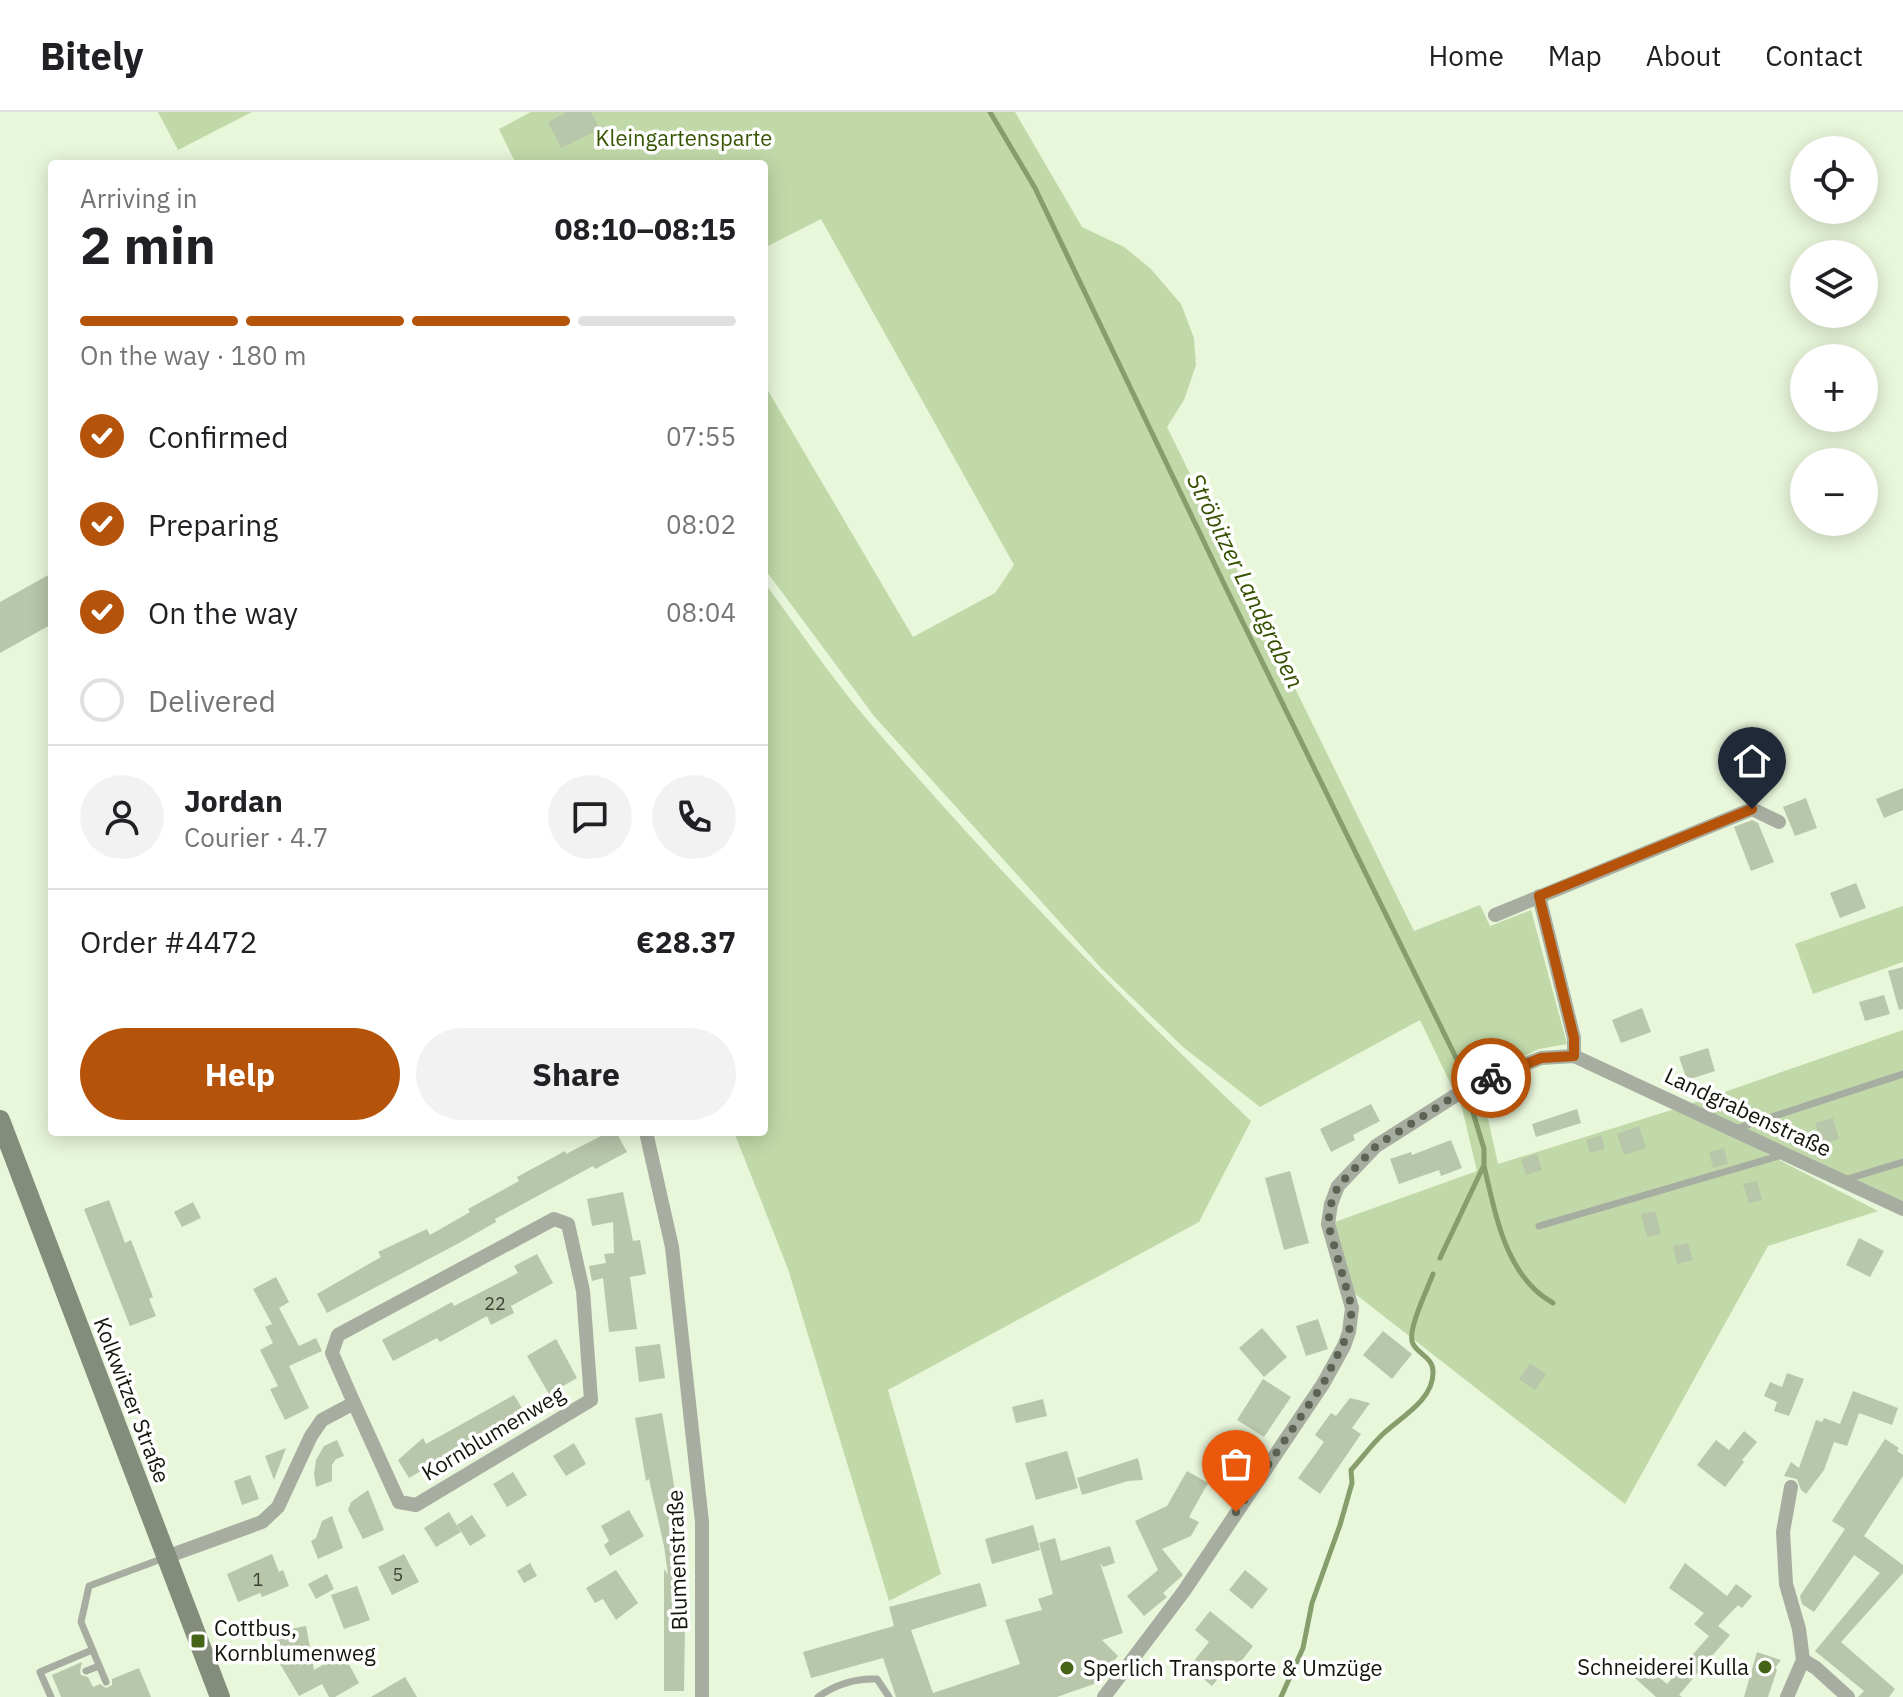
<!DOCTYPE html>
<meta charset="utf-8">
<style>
body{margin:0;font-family:"IBM Plex Sans",sans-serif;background:#f2f2f2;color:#202124;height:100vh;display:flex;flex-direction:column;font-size:30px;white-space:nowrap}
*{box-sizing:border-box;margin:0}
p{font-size:26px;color:#757577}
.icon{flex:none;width:44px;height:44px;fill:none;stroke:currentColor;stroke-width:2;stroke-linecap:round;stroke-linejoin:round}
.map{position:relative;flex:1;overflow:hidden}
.sheet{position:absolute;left:48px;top:48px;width:720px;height:976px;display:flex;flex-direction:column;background:#fff;border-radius:8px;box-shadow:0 4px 20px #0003}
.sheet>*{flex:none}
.tools{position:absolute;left:1790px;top:24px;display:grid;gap:16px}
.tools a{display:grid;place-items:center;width:88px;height:88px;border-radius:50%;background:#fff;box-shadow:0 4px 20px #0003;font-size:40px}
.pin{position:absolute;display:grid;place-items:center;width:68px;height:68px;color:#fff;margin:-82px -34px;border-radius:50% 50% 50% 0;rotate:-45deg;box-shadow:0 0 8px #0007}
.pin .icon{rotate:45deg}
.courier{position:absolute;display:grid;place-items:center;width:80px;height:80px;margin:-40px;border:6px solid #b45309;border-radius:50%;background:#fff;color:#222;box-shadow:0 2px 10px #0007}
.summary em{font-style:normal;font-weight:700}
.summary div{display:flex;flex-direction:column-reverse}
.summary{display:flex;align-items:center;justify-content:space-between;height:136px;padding:0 32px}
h1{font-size:52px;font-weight:700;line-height:60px}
.bar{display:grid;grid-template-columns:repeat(4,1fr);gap:12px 8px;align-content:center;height:96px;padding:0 32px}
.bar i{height:10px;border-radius:6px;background:#e0e0e0}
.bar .selected{background:#b45309}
.bar p{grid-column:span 4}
.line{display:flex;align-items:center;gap:20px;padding:0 32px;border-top:2px solid #e0e0e0}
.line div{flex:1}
.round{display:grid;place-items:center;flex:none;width:84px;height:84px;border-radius:42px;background:#f2f2f2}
ol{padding:0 32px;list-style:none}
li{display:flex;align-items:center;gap:24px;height:88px}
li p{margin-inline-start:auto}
li .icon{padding:8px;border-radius:50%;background:#b45309;color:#fff;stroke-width:4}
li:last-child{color:#757577}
li i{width:44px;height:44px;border:4px solid #e0e0e0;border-radius:50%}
.primary-button{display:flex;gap:16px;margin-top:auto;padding:16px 32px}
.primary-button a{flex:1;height:92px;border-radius:48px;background:#b45309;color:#fff;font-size:32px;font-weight:700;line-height:92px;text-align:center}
.primary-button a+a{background:#f2f2f2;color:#202124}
header{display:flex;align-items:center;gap:48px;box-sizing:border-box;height:112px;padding:0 40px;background:#fff;border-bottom:2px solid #e0e0e0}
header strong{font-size:38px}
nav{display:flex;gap:44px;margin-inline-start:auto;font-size:28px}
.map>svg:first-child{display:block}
</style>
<header>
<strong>Bitely</strong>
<nav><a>Home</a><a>Map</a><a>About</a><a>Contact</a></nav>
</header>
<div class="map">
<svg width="1903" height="1585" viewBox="0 0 1903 1585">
<rect width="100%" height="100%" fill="#e8f6da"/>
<g fill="#c1d9a9">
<polygon points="158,0 252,0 178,38"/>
<polygon points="531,0 1015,0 1082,115 1124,135 1150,156 1181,192 1194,226 1196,253 1184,288 1167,315 1414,819 1480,793 1490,814 1531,798 1567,932 1539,937 1454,979 1420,908 1260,995 1183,935 1102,857 874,604 764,456 764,272 913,525 995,481 1014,453 821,107 764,136 764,52 516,52 499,17"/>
<path d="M764,470C799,517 832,567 870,611C990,751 1118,883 1251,1009L1199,1110L888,1278L941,1462L889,1489L788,1157L734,1020H764Z"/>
<polygon points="1903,794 1903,850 1813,882 1795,832"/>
<polygon points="1903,918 1903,1090 1692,1003 1878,1099 1768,1134 1625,1392 1354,1181 1332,1111 1477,1059 1460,988 1482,980 1498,1052 1678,996"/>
</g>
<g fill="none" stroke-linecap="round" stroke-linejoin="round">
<g stroke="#869e6b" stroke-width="5">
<polyline points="990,0 1035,76 1226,476 1462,958"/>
<path d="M1484,1054C1496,1103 1505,1164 1553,1191"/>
<polyline points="1440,1146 1484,1053 1484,1037 1469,987"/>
<path d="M1281,1585L1303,1536L1312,1491L1340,1413L1352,1371L1351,1358C1362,1346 1372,1332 1384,1321C1401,1305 1433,1288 1433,1261C1434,1246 1419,1243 1413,1232C1406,1220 1428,1176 1433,1162"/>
</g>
</g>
<g fill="#b8c6aa">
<polygon points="567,0 591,0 600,17 561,36 548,10"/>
<polygon points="52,461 52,512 0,541 0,490"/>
<polygon points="1903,676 1903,698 1884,706 1876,687"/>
<polygon points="1806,686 1817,716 1795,724 1783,695"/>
<polygon points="1752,708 1758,711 1774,750 1751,759 1734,715"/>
<polygon points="1856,771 1866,796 1840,806 1830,781"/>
<polygon points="1903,855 1903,897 1899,898 1888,859"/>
<polygon points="1884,883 1890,902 1865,909 1859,890"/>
<polygon points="1642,896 1651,920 1621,931 1612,908"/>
<polygon points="1708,936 1715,959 1687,968 1679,945"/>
<polygon points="1371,992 1380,1009 1353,1023 1355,1028 1331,1040 1320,1017"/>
<polygon points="1577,997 1581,1011 1536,1025 1532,1012"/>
<polygon points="1833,1006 1839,1027 1822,1032 1815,1011"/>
<polygon points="1639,1014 1646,1036 1624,1043 1617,1022"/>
<polygon points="609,1020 616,1020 627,1040 595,1057 593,1054 495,1107 496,1110 459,1131 327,1201 317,1182 381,1145 378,1140 427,1117 430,1123 470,1100 468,1097 519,1069 517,1065 565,1039 566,1042"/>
<polygon points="1601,1023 1605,1037 1590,1041 1586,1028"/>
<polygon points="1451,1028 1462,1056 1441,1064 1439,1058 1399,1072 1390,1047 1411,1040 1412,1043"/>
<polygon points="1724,1036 1728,1052 1713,1056 1709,1040"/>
<polygon points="1537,1042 1542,1058 1526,1063 1521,1047"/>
<polygon points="1290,1059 1309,1131 1284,1138 1265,1066"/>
<polygon points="1757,1069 1762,1088 1749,1091 1743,1072"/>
<polygon points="623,1080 633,1129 640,1128 646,1162 630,1165 637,1217 609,1220 603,1166 592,1169 589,1154 606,1151 604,1142 614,1141 613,1110 592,1114 587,1087"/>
<polygon points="109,1088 125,1131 131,1128 153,1185 149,1187 156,1204 130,1214 84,1097"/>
<polygon points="193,1090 201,1106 182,1115 174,1100"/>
<polygon points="1655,1099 1661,1122 1647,1125 1641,1102"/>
<polygon points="1859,1126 1884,1139 1870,1165 1846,1153"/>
<polygon points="1688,1131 1693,1148 1677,1152 1673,1134"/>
<polygon points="537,1142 553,1171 511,1194 514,1201 491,1213 487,1204 440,1230 437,1226 393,1249 382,1228 452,1190 454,1194 518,1161 514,1154"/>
<polygon points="276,1165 289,1190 279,1196 299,1234 316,1226 322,1239 289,1254 309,1296 285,1308 270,1277 278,1274 260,1238 273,1231 265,1215 272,1212 253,1177"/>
<polygon points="1318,1207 1328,1237 1306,1244 1296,1214"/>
<polygon points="1262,1216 1287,1245 1264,1265 1239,1236"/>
<polygon points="1383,1219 1412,1242 1392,1267 1363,1243"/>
<polygon points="556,1227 577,1266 549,1282 527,1244"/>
<polygon points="660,1232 665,1266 639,1270 635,1235"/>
<polygon points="1530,1251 1546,1262 1535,1278 1519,1267"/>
<polygon points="1787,1261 1804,1267 1789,1304 1774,1299 1777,1290 1764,1284 1770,1270 1782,1275"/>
<polygon points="1263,1267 1291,1285 1264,1325 1237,1308"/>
<polygon points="1853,1279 1898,1296 1892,1313 1859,1301 1847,1334 1834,1330 1824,1358 1806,1382 1801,1378 1797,1367 1784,1364 1791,1350 1799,1356 1816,1308 1822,1310 1824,1306 1840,1312"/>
<polygon points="514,1283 528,1306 501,1322 499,1319 456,1345 453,1340 409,1366 398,1348 423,1326 426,1332"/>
<polygon points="1350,1286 1370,1291 1352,1316 1361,1322 1320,1382 1298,1366 1324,1330 1315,1323 1331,1301 1336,1304"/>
<polygon points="1043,1287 1047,1304 1016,1311 1012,1295"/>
<polygon points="662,1301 686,1445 684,1579 664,1579 664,1457 668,1463 664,1434 649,1367 646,1369 635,1306"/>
<polygon points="1744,1319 1757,1330 1742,1348 1744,1350 1725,1375 1697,1353 1716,1328 1729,1338"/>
<polygon points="1885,1327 1899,1336 1897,1339 1903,1343 1903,1364 1864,1424 1903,1453 1903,1461 1841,1530 1895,1577 1889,1585 1858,1585 1864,1579 1815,1539 1880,1461 1854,1443 1814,1500 1802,1492 1800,1484 1845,1417 1832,1409"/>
<polygon points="337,1328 344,1344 336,1347 332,1353 332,1369 316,1375 314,1362 316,1348 324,1334"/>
<polygon points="574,1331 586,1352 566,1364 553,1344"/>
<polygon points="286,1336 274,1368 265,1344"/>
<polygon points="1067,1339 1078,1376 1036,1388 1025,1351"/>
<polygon points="1138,1346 1143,1368 1128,1369 1082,1383 1077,1366"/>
<polygon points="1187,1359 1208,1371 1189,1405 1199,1410 1191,1424 1162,1437 1183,1463 1163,1481 1167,1485 1144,1504 1127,1484 1158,1458 1135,1409 1167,1394"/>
<polygon points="513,1360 527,1383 507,1395 493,1372"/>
<polygon points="250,1363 259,1387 242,1393 234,1369"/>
<polygon points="368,1378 384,1418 363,1427 348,1398 351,1390"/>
<polygon points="629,1398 644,1424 610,1444 604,1433 609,1429 601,1414"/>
<polygon points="449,1400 461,1420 436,1435 424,1416"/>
<polygon points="472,1403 486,1424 470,1434 457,1413"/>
<polygon points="332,1404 343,1436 318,1447 311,1429 316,1426 322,1409"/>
<polygon points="1033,1413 1040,1438 992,1452 985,1427"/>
<polygon points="1055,1426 1061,1449 1110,1434 1115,1451 1103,1455 1100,1451 1123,1521 1102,1528 1118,1544 1094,1572 1057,1585 896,1585 883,1546 811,1566 803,1540 894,1514 889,1495 980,1471 987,1494 911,1518 933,1581 1020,1552 1005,1508 1042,1498 1038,1487 1053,1482 1039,1431"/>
<polygon points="272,1442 279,1460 283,1458 289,1474 262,1485 260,1481 238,1490 227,1462"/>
<polygon points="404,1442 419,1470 392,1483 378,1455"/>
<polygon points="530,1451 537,1464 524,1471 517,1459"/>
<polygon points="1685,1451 1727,1484 1736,1472 1752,1484 1742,1496 1738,1493 1718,1514 1730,1523 1679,1583 1682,1585 1656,1585 1634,1565 1644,1553 1667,1572 1709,1524 1694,1512 1704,1501 1669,1476"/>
<polygon points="616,1458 638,1491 616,1508 603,1487 595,1491 586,1476"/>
<polygon points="1245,1458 1268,1477 1252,1497 1229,1478"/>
<polygon points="327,1462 334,1477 316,1487 308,1472"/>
<polygon points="357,1474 370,1508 344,1517 331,1483"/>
<polygon points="1210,1499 1253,1534 1239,1552 1233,1548 1212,1574 1189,1555 1209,1530 1195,1518"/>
<polygon points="306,1514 314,1558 343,1541 359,1571 335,1585 329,1585 322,1572 299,1584 280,1552 275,1520"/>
<polygon points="1757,1540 1781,1548 1775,1556 1777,1558 1768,1585 1744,1585"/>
<polygon points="82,1550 80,1559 81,1563 88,1565 93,1575 100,1572 106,1576 112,1573 112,1567 139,1556 151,1585 61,1585 52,1563"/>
<polygon points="405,1565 417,1585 371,1585"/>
</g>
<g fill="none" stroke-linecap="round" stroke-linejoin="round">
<g stroke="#a7ada1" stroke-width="7">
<polyline points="1735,1017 1903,962"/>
<polyline points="1844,1068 1903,1050"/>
<polyline points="1539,1114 1782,1043"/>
<polyline points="86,1559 99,1554"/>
<polyline points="106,1570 81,1510 89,1474 164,1446"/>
<polyline points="51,1585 40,1560 92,1538"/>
<path d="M818,1585C836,1572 855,1566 877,1567L889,1585"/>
</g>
<g stroke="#a7ada1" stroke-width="14">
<polyline points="1539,784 1574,926 1574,944"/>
<polyline points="1495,803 1752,697 1779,710"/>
<polyline points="646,1020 672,1135 702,1410 702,1585"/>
<polyline points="166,1445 262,1410 278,1395 311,1324 322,1308 354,1291 332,1241 338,1223 554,1107 568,1112 583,1179 591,1288 416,1393 399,1390 354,1291"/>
<polyline points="1803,1548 1816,1556 1848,1585"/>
<polyline points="1104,1585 1184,1479 1323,1272 1344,1234 1349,1220 1352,1196 1328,1112 1331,1092 1338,1074 1376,1034 1472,973 1541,946 1574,944 1903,1097"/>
<polyline points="1787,1585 1803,1548 1799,1517 1786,1472 1783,1420 1791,1375"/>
</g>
<polyline stroke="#848c7b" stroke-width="20" points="0,1008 220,1585"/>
</g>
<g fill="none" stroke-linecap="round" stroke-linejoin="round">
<polyline stroke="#5d6454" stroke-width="8" stroke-dasharray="0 14.4" points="1236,1400 1323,1272 1349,1220 1352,1196 1328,1112 1331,1092 1338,1074 1376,1034 1472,973 1491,966"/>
<polyline stroke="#b45309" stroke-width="10" points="1491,966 1541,946 1574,944 1574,926 1539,784 1752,697"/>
</g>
<g fill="#466418" stroke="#fff" stroke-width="3">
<rect x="190" y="1521" width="16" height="16" rx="4"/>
<circle cx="1765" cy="1555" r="8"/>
<circle cx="1067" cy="1556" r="8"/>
</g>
<g text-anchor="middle" stroke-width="7" stroke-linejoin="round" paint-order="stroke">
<g font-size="18" fill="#3c4234">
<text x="495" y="1198">22</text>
<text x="398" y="1469">5</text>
<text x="258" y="1474">1</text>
</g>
<g font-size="22" fill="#385503" stroke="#fff">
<text x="684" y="34">Kleingartensparte</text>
</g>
<g font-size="22" fill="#12160c" stroke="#fff">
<text transform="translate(1748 1000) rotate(25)" y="8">Landgrabenstraße</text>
<text transform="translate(132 1288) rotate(69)" y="8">Kolkwitzer Straße</text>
<text transform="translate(493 1321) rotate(-31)" y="8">Kornblumenweg</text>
<text transform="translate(677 1448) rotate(-92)" y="8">Blumenstraße</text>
</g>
<g font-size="22" fill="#12160c" stroke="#fff" text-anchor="start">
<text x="214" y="1524">Cottbus,<tspan x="214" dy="25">Kornblumenweg</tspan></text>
<text x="1749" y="1563" text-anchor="end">Schneiderei Kulla</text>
<text x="1083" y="1564">Sperlich Transporte &amp; Umzüge</text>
</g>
<g font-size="24" font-style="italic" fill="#355100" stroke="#fff">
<text transform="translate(1245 469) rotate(64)" y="8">Ströbitzer Landgraben</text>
</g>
</g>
</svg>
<div class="tools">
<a><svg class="icon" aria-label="locate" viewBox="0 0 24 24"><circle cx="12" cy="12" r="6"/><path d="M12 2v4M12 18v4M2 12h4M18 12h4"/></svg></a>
<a><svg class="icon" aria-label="layers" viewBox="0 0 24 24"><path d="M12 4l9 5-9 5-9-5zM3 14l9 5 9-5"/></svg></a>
<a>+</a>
<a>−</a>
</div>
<div class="pin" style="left:1236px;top:1400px;background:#ea580c"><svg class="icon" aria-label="bag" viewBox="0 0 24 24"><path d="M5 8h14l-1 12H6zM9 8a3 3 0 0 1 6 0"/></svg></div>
<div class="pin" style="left:1752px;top:697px;background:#1f2937"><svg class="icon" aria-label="home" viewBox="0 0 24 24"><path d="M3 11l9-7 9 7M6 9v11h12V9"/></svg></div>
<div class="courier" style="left:1491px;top:966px"><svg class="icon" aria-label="bike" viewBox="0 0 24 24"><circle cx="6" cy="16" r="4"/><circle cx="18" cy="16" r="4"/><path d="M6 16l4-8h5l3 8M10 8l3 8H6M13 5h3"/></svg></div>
<section class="sheet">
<div class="summary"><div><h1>2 min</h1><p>Arriving in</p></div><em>08:10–08:15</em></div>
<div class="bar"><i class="selected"></i><i class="selected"></i><i class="selected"></i><i></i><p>On the way · 180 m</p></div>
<ol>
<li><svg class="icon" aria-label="check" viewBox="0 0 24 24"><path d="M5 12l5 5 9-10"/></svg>Confirmed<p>07:55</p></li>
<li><svg class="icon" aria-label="check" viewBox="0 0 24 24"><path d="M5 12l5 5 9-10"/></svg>Preparing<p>08:02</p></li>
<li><svg class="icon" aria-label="check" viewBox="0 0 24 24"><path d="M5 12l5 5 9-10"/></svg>On the way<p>08:04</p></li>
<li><i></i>Delivered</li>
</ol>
<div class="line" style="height:144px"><a class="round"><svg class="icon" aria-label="person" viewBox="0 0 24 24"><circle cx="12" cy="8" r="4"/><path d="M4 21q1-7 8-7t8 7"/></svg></a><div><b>Jordan</b><p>Courier · 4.7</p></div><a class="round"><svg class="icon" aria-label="chat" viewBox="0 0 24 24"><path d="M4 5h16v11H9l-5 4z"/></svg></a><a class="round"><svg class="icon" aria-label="phone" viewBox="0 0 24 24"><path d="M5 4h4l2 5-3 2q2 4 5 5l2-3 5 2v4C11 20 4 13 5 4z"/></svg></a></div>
<div class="line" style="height:104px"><div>Order #4472</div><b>€28.37</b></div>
<div class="primary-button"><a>Help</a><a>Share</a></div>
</section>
</div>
